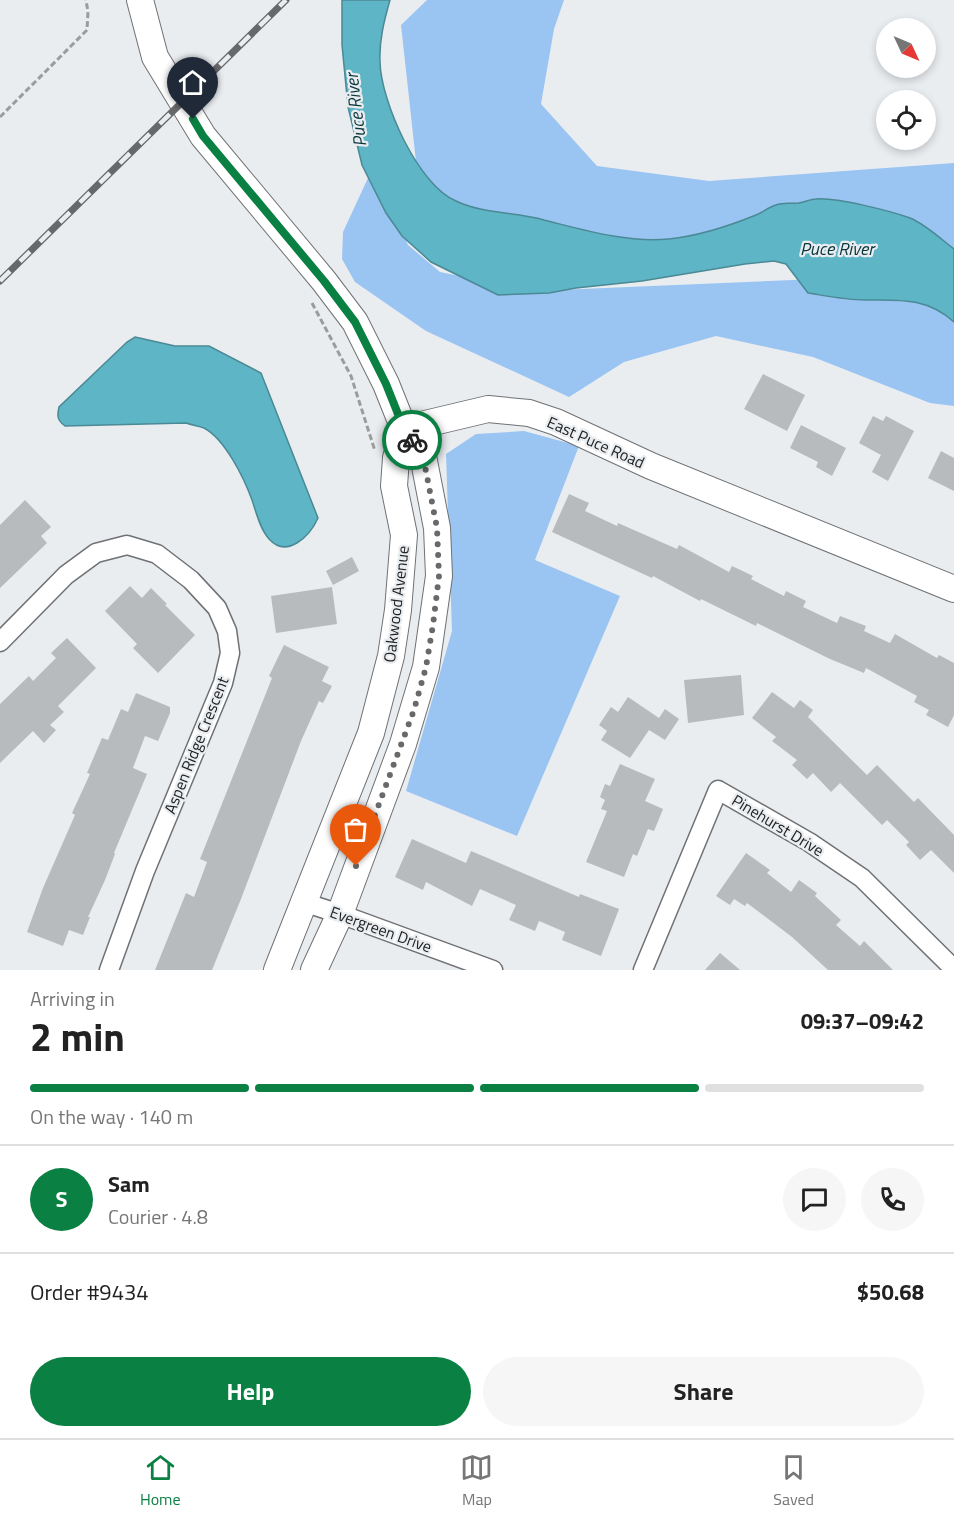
<!DOCTYPE html>
<meta charset="utf-8">
<style>
body{margin:0;font-family:"Titillium Web",sans-serif;background:#f6f6f6;color:#222;height:100vh;display:flex;flex-direction:column;font-size:22px;white-space:nowrap}
*{box-sizing:border-box;margin:0}
p{font-size:20px;color:#767676}
.icon{flex:none;width:33px;height:33px;fill:none;stroke:currentColor;stroke-width:2;stroke-linecap:round;stroke-linejoin:round}
.map{position:relative;height:970px;overflow:hidden}
.side{display:flex;flex-direction:column;background:#fff;flex:1}
.side>*{flex:none}
.needle{width:39px;rotate:134deg}
.fabs{position:absolute;left:876px;top:18px;display:grid;gap:12px}
.fabs a{display:grid;place-items:center;width:60px;height:60px;border-radius:50%;background:#fff;box-shadow:0 3px 9px #0003;font-size:30px}
.pin{position:absolute;display:grid;place-items:center;width:51px;height:51px;color:#fff;margin:-62px -26px;border-radius:50% 50% 50% 0;rotate:-45deg;box-shadow:0 0 6px #0007}
.pin .icon{rotate:45deg}
.courier{position:absolute;display:grid;place-items:center;width:60px;height:60px;margin:-30px;border:4px solid #0b8043;border-radius:50%;background:#fff;color:#222;box-shadow:0 2px 8px #0007}
.head em{font-style:normal;font-weight:700}
.head div{display:flex;flex-direction:column-reverse}
.head{display:flex;align-items:center;justify-content:space-between;height:102px;padding:0 30px}
h1{font-size:39px;font-weight:700;line-height:45px}
.bar{display:grid;grid-template-columns:repeat(4,1fr);gap:9px 6px;align-content:center;height:72px;padding:0 30px}
.bar i{height:8px;border-radius:4px;background:#e0e0e0}
.bar .on{background:#0b8043}
.bar p{grid-column:span 4}
.line{display:flex;align-items:center;gap:15px;padding:0 30px;border-top:2px solid #e0e0e0}
.line div{flex:1}
.round{display:grid;place-items:center;flex:none;width:63px;height:63px;border-radius:32px;background:#f6f6f6}
.action{display:flex;gap:12px;margin-top:auto;padding:12px 30px}
.action a{flex:1;height:69px;border-radius:36px;background:#0b8043;color:#fff;font-size:24px;font-weight:700;line-height:69px;text-align:center}
.action a+a{background:#f6f6f6;color:#222}
.tab-bar{display:flex;justify-content:space-around;align-items:center;height:84px;border-top:2px solid #e0e0e0;background:#fff;font-size:16px;color:#767676}
.tab-bar a{display:grid;justify-items:center;gap:3px}
.tab-bar .on{color:#0b8043}
.map>svg:first-child{display:block}
</style>
<div class="map">
<svg width="954" height="970" viewBox="0 0 954 970">
<rect width="100%" height="100%" fill="#eaedf0"/>
<g fill="#9ac4f2">
<polygon points="427,0 564,0 554,29 541,104 597,166 709,181 954,163 954,261 672,250 420,198 401,25"/>
<polygon points="374,165 408,245 440,272 534,291 817,279 936,300 954,321 954,406 930,403 813,357 716,336 624,362 569,397 426,331 355,282 342,259 343,232"/>
<polygon points="524,431 579,446 535,560 620,596 517,836 406,791 452,631 446,454 476,434"/>
</g>
<g fill="#5db5c6" stroke="#4b8995" stroke-width="1.5">
<path d="M342,0H390C384,21 379,41 380,62C381,102 418,185 456,201C483,214 515,212 544,220C584,230 627,243 669,239C698,236 729,226 756,215C763,212 769,207 776,205C783,202 791,204 799,203C805,202 811,199 816,199C835,197 891,211 910,218C925,224 941,239 954,249V322C927,297 899,300 865,300C846,300 827,296 808,293L786,264L774,261L745,264L642,281L576,288L549,293L498,295L431,262L402,236L386,213L362,165L348,107L342,45Z"/>
<path d="M135,337L175,346H209L261,373L318,518C310,536 287,559 269,539C260,529 256,512 252,500C244,478 225,439 204,428C198,426 192,425 186,423L65,426C57,420 57,416 59,407L127,342Z"/>
</g>
<g fill="#b8bbbe">
<polygon points="763,374 805,395 787,431 744,409"/>
<polygon points="873,416 883,421 886,416 914,431 888,481 872,472 881,455 859,443"/>
<polygon points="801,425 846,448 832,476 816,467 818,462 790,448"/>
<polygon points="941,451 954,458 954,491 928,478"/>
<polygon points="569,494 589,503 585,511 617,526 618,523 677,549 679,545 729,572 732,566 753,576 751,579 784,596 786,591 806,601 803,607 837,623 840,616 866,626 864,631 890,643 895,634 937,658 939,655 954,663 954,715 948,727 926,715 929,710 914,702 917,696 866,668 864,673 830,659 757,623 756,626 701,599 700,601 653,576 652,578 552,532"/>
<polygon points="25,500 51,527 41,536 47,543 0,588 0,525"/>
<polygon points="352,557 359,571 333,585 326,571"/>
<polygon points="130,586 142,598 151,588 167,604 165,605 195,635 158,673 133,648 137,644 105,611"/>
<polygon points="332,587 337,624 276,633 271,596"/>
<polygon points="67,638 96,668 58,706 64,712 50,725 56,730 44,743 33,731 0,763 0,704 29,676 33,681 56,658 51,653"/>
<polygon points="284,645 329,667 322,681 332,686 323,703 319,701 301,741 241,899 212,970 155,970 186,893 194,897 207,862 200,859 272,678 269,676"/>
<polygon points="741,675 744,715 688,723 684,680"/>
<polygon points="772,692 794,708 800,700 813,710 808,717 867,775 877,765 914,802 918,798 954,835 954,873 931,850 920,860 906,845 909,842 887,820 882,825 840,783 831,792 813,773 807,779 792,765 797,760 772,741 776,737 752,718"/>
<polygon points="136,693 170,707 170,713 158,741 145,736 133,768 147,774 114,853 115,854 105,880 88,917 90,917 83,935 69,930 63,946 27,932 43,888 75,815 72,813 90,774 87,773 102,738 108,740 121,709 128,712"/>
<polygon points="628,697 659,718 665,709 679,719 665,740 649,730 630,758 601,740 607,731 599,725 611,707 618,712"/>
<polygon points="620,764 655,779 645,801 663,809 654,831 648,829 637,856 633,854 624,877 586,862 607,811 601,809 605,800 600,797 605,784 610,786"/>
<polygon points="412,839 466,863 471,851 579,897 580,894 619,909 601,956 562,940 565,932 539,921 535,931 509,920 516,905 480,889 472,906 426,882 423,890 395,877"/>
<polygon points="746,853 770,870 767,873 791,892 799,880 817,893 815,896 841,920 836,925 860,946 864,941 893,970 828,970 792,937 747,903 745,906 734,899 730,905 716,896"/>
<polygon points="720,953 740,970 705,970"/>
</g>
<g fill="none" stroke-linecap="round" stroke-linejoin="round">
<defs>
<g id="street">
<polyline points="0,642 66,575 96,553 127,545 157,554 191,580 217,608 227,631 230,653 223,683 145,871 109,970"/>
<polyline points="303,902 340,914 493,970"/>
<polyline points="643,970 718,790 809,842 862,878 954,969"/>
</g>
<g id="secondary">
<polyline points="140,0 155,57 203,136 324,281 355,322 386,384 404,429 423,456 437,528 439,576 426,667 403,744 340,914 314,970"/>
<polyline points="404,429 488,409 529,413 556,422 651,466 954,589"/>
<polyline points="277,970 371,733 391,656 398,610 404,535 394,486 396,458 404,429"/>
</g>
</defs>
<use href="#street" stroke="#6f7174" stroke-width="21"/>
<use href="#secondary" stroke="#6f7174" stroke-width="28"/>
<g stroke="#9a9c9e" stroke-width="3" stroke-dasharray="6 3" stroke-linecap="butt">
<polyline points="0,117 87,30 88,12 86,0"/>
<polyline points="312,303 351,376 375,451"/>
</g>
<use href="#street" stroke="#fff" stroke-width="18"/>
<use href="#secondary" stroke="#fff" stroke-width="26"/>
<defs>
<polyline id="rail" points="0,281 286,0"/>
</defs>
<use href="#rail" stroke="#67686a" stroke-width="7"/>
<use href="#rail" stroke="#eaedf0" stroke-width="4.5" stroke-dasharray="14" stroke-linecap="butt"/>
</g>
<g fill="none" stroke-linecap="round" stroke-linejoin="round">
<polyline stroke="#67696b" stroke-width="6" stroke-dasharray="0 10.8" points="356,866 414,710 426,667 433,625 439,576 437,528 423,456 412,440"/>
<polyline stroke="#0b8043" stroke-width="8" points="193,119 203,136 324,281 355,322 386,384 404,429 412,440"/>
</g>
<g text-anchor="middle" stroke-width="4.5" stroke-linejoin="round" paint-order="stroke">
<g font-size="16" fill="#212223" stroke="#eaedf0">
<text transform="translate(596 442) rotate(24)" y="6">East Puce Road</text>
<text transform="translate(396 604) rotate(-83)" y="6">Oakwood Avenue</text>
<text transform="translate(196 745) rotate(-68)" y="6">Aspen Ridge Crescent</text>
<text transform="translate(778 825) rotate(31)" y="6">Pinehurst Drive</text>
<text transform="translate(381 929) rotate(20)" y="6">Evergreen Drive</text>
</g>
<g font-size="18" font-style="italic" fill="#0a363d" stroke="#eaedf0">
<text transform="translate(356 110) rotate(-97)" y="6">Puce River</text>
<text x="837" y="255">Puce River</text>
</g>
</g>
</svg>
<div class="fabs">
<a><svg class="needle" viewBox="-14 -14 28 28"><path d="M0-13l5 13h-10z" fill="#e53935"/><path d="M0 13l5-13h-10z" fill="#767676"/></svg></a>
<a><svg class="icon" aria-label="locate" viewBox="0 0 24 24"><circle cx="12" cy="12" r="6"/><path d="M12 2v4M12 18v4M2 12h4M18 12h4"/></svg></a>
</div>
<div class="pin" style="left:356px;top:866px;background:#ea580c"><svg class="icon" aria-label="bag" viewBox="0 0 24 24"><path d="M5 8h14l-1 12H6zM9 8a3 3 0 0 1 6 0"/></svg></div>
<div class="pin" style="left:193px;top:119px;background:#1f2937"><svg class="icon" aria-label="home" viewBox="0 0 24 24"><path d="M3 11l9-7 9 7M6 9v11h12V9"/></svg></div>
<div class="courier" style="left:412px;top:440px"><svg class="icon" aria-label="bike" viewBox="0 0 24 24"><circle cx="6" cy="16" r="4"/><circle cx="18" cy="16" r="4"/><path d="M6 16l4-8h5l3 8M10 8l3 8H6M13 5h3"/></svg></div>
</div>
<section class="side">
<div class="head"><div><h1>2 min</h1><p>Arriving in</p></div><em>09:37–09:42</em></div>
<div class="bar"><i class="on"></i><i class="on"></i><i class="on"></i><i></i><p>On the way · 140 m</p></div>
<div class="line" style="height:108px"><b class="round" style="background:#0b8043;color:#fff">S</b><div><b>Sam</b><p>Courier · 4.8</p></div><a class="round"><svg class="icon" aria-label="chat" viewBox="0 0 24 24"><path d="M4 5h16v11H9l-5 4z"/></svg></a><a class="round"><svg class="icon" aria-label="phone" viewBox="0 0 24 24"><path d="M5 4h4l2 5-3 2q2 4 5 5l2-3 5 2v4C11 20 4 13 5 4z"/></svg></a></div>
<div class="line" style="height:78px"><div>Order #9434</div><b>$50.68</b></div>
<div class="action"><a>Help</a><a>Share</a></div>
</section>
<nav class="tab-bar">
<a class="on"><svg class="icon" aria-label="home" viewBox="0 0 24 24"><path d="M3 11l9-7 9 7M6 9v11h12V9"/></svg>Home</a>
<a><svg class="icon" aria-label="map" viewBox="0 0 24 24"><path d="M3 6l6-2 6 2 6-2v14l-6 2-6-2-6 2zM9 4v14M15 6v14"/></svg>Map</a>
<a><svg class="icon" aria-label="saved" viewBox="0 0 24 24"><path d="M7 4h10v16l-5-4-5 4z"/></svg>Saved</a>
</nav>
